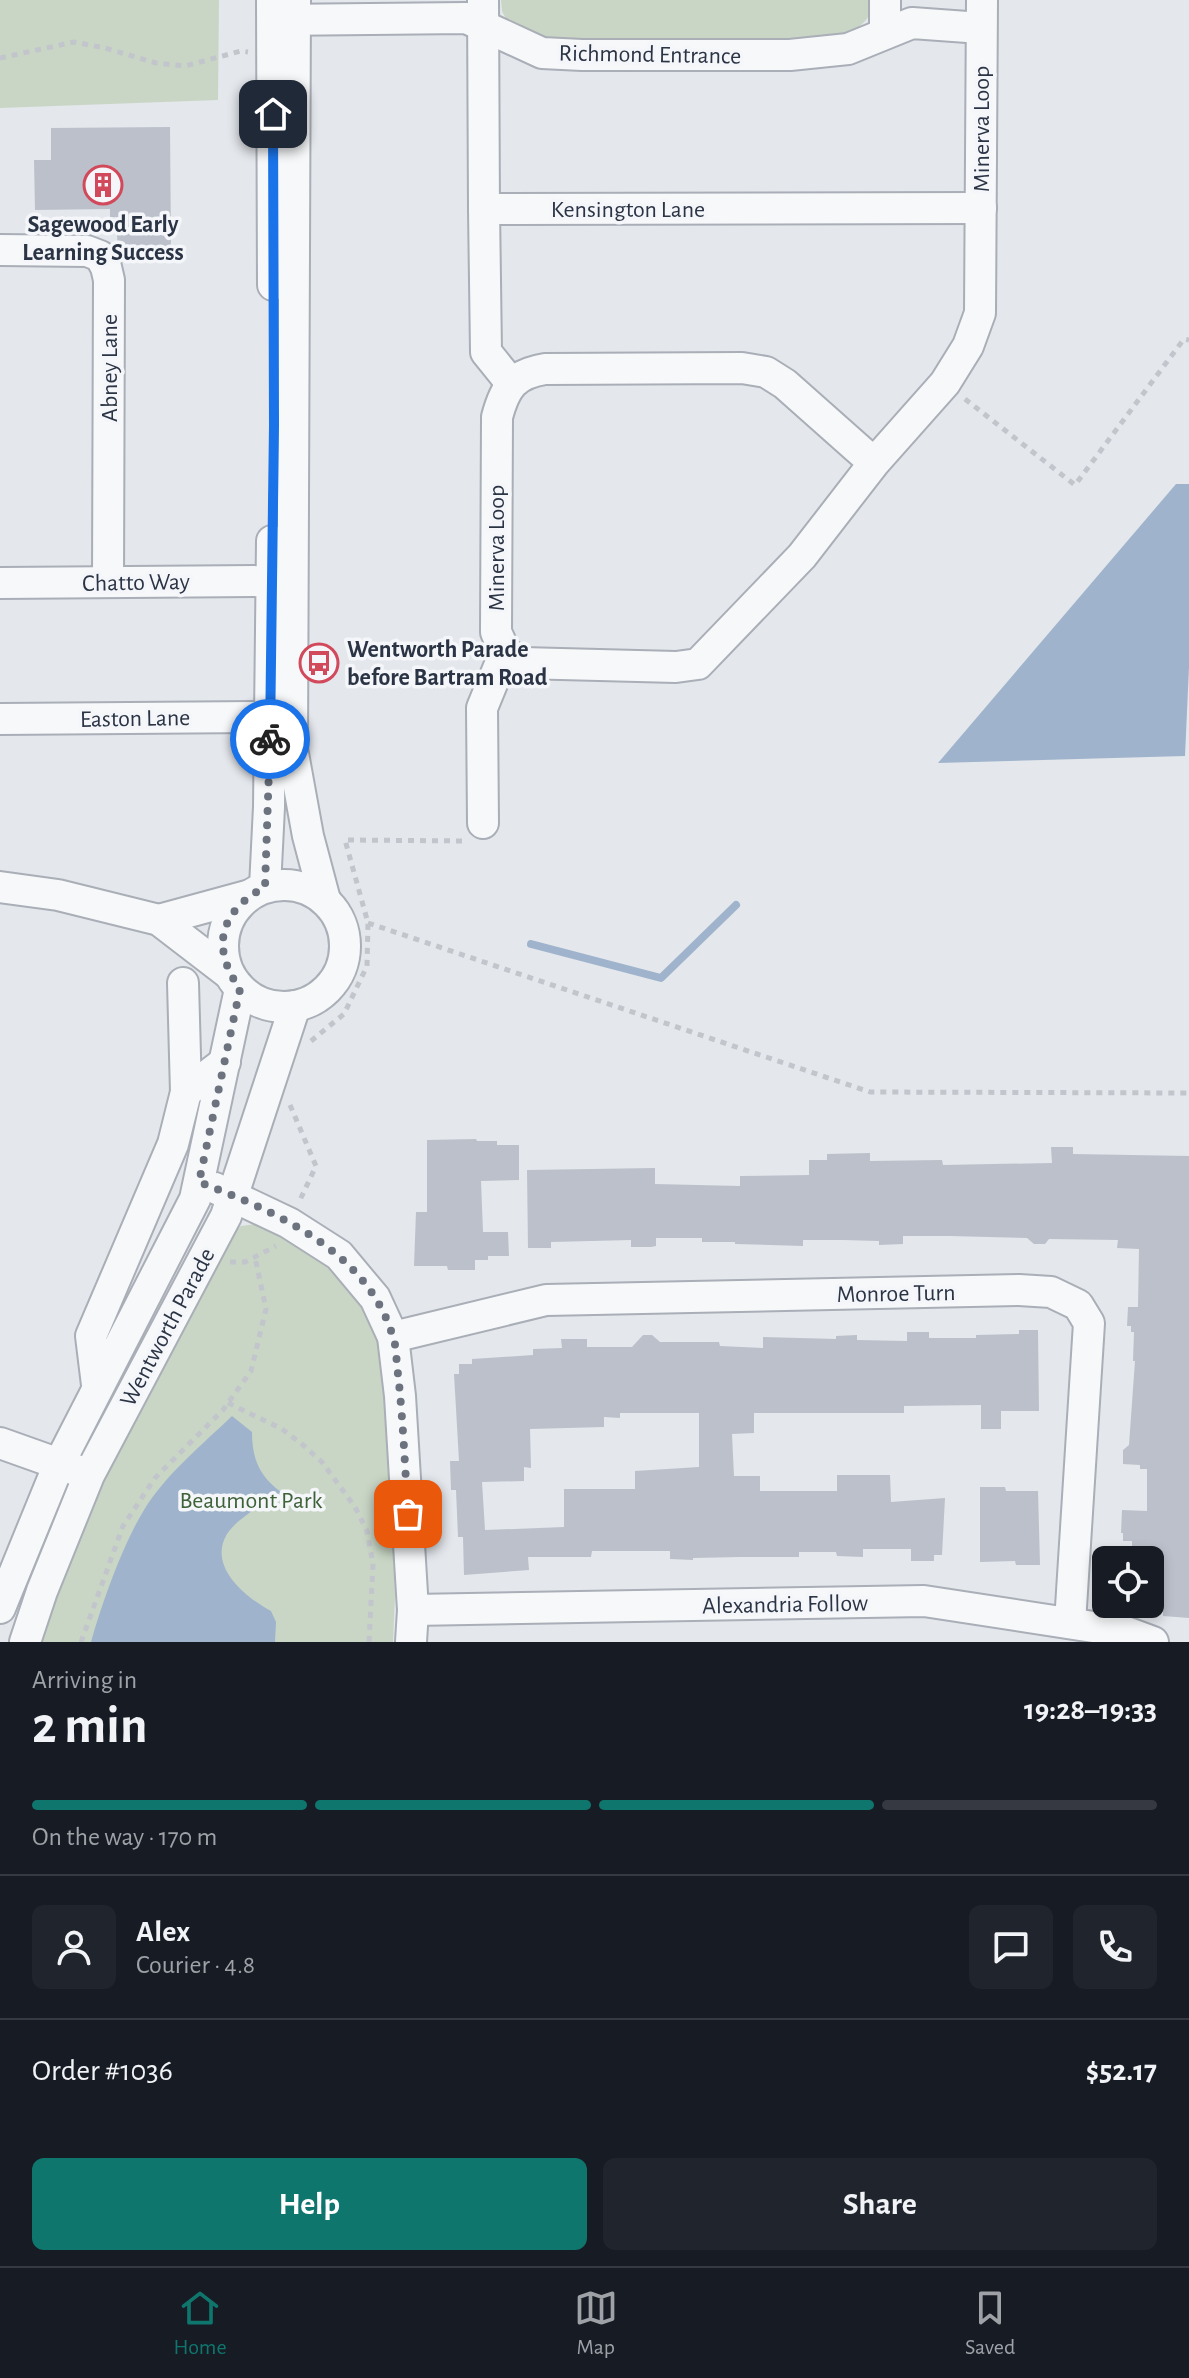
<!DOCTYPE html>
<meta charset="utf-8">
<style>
body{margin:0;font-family:"Alegreya Sans",sans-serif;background:#20242c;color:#f1f3f6;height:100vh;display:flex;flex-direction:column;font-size:30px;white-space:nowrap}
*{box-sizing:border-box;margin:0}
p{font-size:26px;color:#9ea1a6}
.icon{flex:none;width:44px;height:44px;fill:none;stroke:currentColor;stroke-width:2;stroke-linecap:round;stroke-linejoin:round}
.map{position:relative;height:1642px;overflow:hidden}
.details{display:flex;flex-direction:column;background:#171b24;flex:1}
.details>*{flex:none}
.controls{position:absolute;left:1092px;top:1546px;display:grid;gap:16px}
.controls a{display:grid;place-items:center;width:72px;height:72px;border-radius:12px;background:#171b24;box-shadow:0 4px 12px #0003;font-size:40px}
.pin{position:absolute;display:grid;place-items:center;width:68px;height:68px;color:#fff;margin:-34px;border-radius:16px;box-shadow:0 4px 12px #0006}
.courier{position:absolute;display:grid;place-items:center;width:80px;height:80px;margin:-40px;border:6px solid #1a73e8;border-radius:50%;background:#fff;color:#222;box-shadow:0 2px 10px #0007}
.summary em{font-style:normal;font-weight:700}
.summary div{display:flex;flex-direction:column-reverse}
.summary{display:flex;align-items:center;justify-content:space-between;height:136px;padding:0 32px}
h1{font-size:52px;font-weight:700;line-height:60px}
.bar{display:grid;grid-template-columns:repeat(4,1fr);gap:12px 8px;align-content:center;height:96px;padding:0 32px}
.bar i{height:10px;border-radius:6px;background:#363941}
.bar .selected{background:#0f766e}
.bar p{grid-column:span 4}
.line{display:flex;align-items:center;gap:20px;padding:0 32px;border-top:2px solid #363941}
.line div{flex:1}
.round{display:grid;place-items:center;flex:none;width:84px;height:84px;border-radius:12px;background:#20242c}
.primary-button{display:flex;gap:16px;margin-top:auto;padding:16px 32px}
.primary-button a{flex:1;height:92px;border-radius:12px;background:#0f766e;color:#fff;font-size:32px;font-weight:700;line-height:92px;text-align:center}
.primary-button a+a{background:#20242c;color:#f1f3f6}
.menu{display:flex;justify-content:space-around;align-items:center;height:112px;border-top:2px solid #363941;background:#171b24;font-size:22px;color:#9ea1a6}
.menu a{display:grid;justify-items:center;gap:4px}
.menu .selected{color:#0f766e}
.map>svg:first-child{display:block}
</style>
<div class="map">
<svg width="1189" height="1642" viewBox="0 0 1189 1642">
<rect width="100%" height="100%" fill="#e4e7ec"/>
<g fill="#c9d6c5">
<polygon points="0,0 219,0 218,100 0,108"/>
<path d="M501,0H874C872,21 856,30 838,39L580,45L531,36L507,21L502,11Z"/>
<polygon points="263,1223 323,1257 353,1288 383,1342 392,1467 395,1598 393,1642 37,1642 62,1565 224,1240 241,1226"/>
</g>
<g fill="#9fb4cc">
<polygon points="1176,484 1189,484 1189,667 1185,756 938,763"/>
<path d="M232,1416L252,1432C252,1458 259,1476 281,1492C265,1504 238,1517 227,1534C207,1567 247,1598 271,1611L276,1622L275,1642H91C102,1603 123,1544 144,1510C166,1474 202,1445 232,1416Z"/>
</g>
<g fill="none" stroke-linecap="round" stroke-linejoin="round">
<polyline stroke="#9fb4cc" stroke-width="8" points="531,944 661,978 736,905"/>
</g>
<g fill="#bbc0ca" fill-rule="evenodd">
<polygon points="170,127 171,251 118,252 116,217 110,217 110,209 35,210 34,160 51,160 51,128"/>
<polygon points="476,1139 477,1141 497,1141 497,1145 519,1145 519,1180 481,1181 483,1232 508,1232 509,1256 488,1256 488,1260 475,1260 475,1270 448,1270 447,1266 414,1266 416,1212 427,1212 427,1140"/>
<polygon points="1051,1147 1073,1147 1073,1154 1189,1156 1189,1618 1163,1616 1163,1608 1150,1607 1150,1560 1132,1560 1132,1541 1123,1541 1123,1533 1121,1533 1122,1510 1147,1511 1147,1469 1140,1469 1140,1465 1123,1464 1123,1450 1129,1445 1135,1361 1133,1361 1134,1332 1131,1332 1131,1326 1127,1326 1128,1307 1138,1307 1139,1249 1117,1248 1118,1240 1049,1239 1045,1244 1034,1244 1027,1238 950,1236 903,1236 903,1244 879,1245 879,1241 843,1240 803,1240 803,1246 735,1244 735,1242 702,1242 702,1238 656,1238 656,1246 651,1247 631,1247 631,1240 551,1242 551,1248 528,1248 527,1170 655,1168 655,1184 740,1186 740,1176 809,1175 809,1160 827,1160 827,1154 870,1153 870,1161 942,1160 943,1165 1052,1163"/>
<path d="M1019,1330H1038L1039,1411H1001V1429H981V1405L904,1406V1413H754V1433L732,1434L734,1476H760V1491H837V1475H890L891,1502L945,1498L942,1555H934V1561H911V1549H863V1557L837,1556L836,1552H799V1557H740L693,1558V1560L670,1559V1551H592L591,1557H528L529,1570L464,1575L463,1537H458L456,1490H451L450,1461H459L454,1374H459V1364H472V1359L533,1355V1349L562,1348L561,1339H587V1347H632L643,1335H652L660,1342H719L720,1346L763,1348V1337L836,1339V1336L857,1335V1340L907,1341V1332H929V1338H976V1335L1019,1334ZM620,1413H699V1467L635,1471V1489H564V1527L485,1530L482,1482L524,1481V1467L531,1468L530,1429L604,1427V1417L620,1418Z"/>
<polygon points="980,1487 1005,1487 1006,1491 1038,1491 1040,1565 1016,1565 1015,1561 980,1562"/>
</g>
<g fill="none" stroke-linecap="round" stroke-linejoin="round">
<defs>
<g id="minor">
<polyline points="272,0 273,285"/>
<polyline points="295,0 292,748 308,836 325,900"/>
<polyline points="483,0 484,209 981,208"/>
<polyline points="885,0 885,33"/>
<polyline points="275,20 466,18 542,53 582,55 790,55 848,49 912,23 981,28"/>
<polyline points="484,209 486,352 511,383"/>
<polyline points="0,250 87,251 100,256 106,267 109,280 108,582"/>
<path d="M874,463L785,384L766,372L742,368L545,369C514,374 505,387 497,417L496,632L505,652L522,663L676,667L698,664L802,556L874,463L945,383L968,346L980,313L982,0"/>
<polyline points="0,583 272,581"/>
<polyline points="0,719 270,717"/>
<polyline points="483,823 482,708 505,652"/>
<circle cx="284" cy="946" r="61"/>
<polyline points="0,887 58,895 159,920 228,973"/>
<polyline points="265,887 269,807 272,541"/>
<polyline points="159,920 247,896"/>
<polyline points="183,983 186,1092"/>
<polyline points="215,1188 289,1223 339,1255 375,1298 393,1337 400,1396 413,1610 411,1642"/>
<polyline points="393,1337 546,1300 1019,1290 1051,1292 1078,1305 1089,1323 1070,1623"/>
<polyline points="97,1385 91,1336 173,1144 186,1092 225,1062"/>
<polyline points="0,1443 76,1470"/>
<polyline points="0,1608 59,1464 195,1199 240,989"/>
<polyline points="413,1610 924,1601 1126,1632 1153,1642"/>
<polyline points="25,1642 42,1591 89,1475 226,1216 295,1006"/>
</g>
</defs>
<use href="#minor" stroke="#a9aeb7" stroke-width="34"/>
<g stroke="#c2c5cb" stroke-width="5" stroke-dasharray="6 6" stroke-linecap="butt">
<polyline points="0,58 74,42 105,48 156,63 185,66 241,51 248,52"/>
<polyline points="965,399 1075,485 1184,339 1189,340"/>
<polyline points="368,923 870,1092 1189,1093"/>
<polyline points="311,1041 344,1014 367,966 368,923 345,840 467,841"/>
<polyline points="290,1105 316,1166 299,1202"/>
<polyline points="230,1262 245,1262 276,1246"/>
<polyline points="228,1403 282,1429 303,1445 322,1462 355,1507 367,1531 373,1564 369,1642"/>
<polyline points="81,1642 123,1526 155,1478 223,1410 251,1371 266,1309 255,1257"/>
</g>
<use href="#minor" stroke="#f7f8fa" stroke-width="30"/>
</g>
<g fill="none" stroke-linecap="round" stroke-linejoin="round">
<path stroke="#6c737f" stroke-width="8" stroke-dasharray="0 14.4" d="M270,739L265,887C220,911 210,947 240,989L199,1182C274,1211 368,1251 393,1337C397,1348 396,1362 398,1374C403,1420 405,1467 408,1514"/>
<polyline stroke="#1a73e8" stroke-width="10" points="270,739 274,425 273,114"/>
</g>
<defs>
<symbol id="building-ring" viewBox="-11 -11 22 22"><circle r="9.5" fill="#f4f6f9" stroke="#d1495b" stroke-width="1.5"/><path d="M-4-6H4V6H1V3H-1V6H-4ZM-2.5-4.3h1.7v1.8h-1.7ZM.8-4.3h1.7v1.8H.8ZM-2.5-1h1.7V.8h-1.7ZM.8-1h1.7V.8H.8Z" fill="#d1495b"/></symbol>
<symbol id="bus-ring" viewBox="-11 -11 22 22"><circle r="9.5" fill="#f4f6f9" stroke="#d1495b" stroke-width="1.5"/><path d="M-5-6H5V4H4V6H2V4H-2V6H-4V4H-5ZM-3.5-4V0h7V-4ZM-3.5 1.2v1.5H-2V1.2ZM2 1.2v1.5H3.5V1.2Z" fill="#d1495b"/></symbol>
</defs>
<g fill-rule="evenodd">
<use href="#building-ring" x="81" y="163" width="44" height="44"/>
<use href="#bus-ring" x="297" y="641" width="44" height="44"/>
</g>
<g text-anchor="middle" stroke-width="7" stroke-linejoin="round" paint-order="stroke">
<g font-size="24" fill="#2b3445" stroke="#f4f6f9">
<text transform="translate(650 54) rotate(1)" y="8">Richmond Entrance</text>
<text transform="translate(981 129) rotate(-90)" y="8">Minerva Loop</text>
<text x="628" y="217">Kensington Lane</text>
<text transform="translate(109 368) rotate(-90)" y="8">Abney Lane</text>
<text transform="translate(496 548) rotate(-90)" y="8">Minerva Loop</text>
<text transform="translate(136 582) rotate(-1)" y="8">Chatto Way</text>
<text transform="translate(135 718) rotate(-1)" y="8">Easton Lane</text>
<text transform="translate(896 1293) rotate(-1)" y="8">Monroe Turn</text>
<text transform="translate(167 1327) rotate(-62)" y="8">Wentworth Parade</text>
<text transform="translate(785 1604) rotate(-1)" y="8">Alexandria Follow</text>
</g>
<g font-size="24" font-weight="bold" fill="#2b3445" stroke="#f4f6f9">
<text x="103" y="232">Sagewood Early<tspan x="103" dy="28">Learning Success</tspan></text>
<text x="347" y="657" text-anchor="start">Wentworth Parade<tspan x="347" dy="28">before Bartram Road</tspan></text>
</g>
<g font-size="24" fill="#3f6138" stroke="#f4f6f9">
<text x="251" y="1508">Beaumont Park</text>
</g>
</g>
</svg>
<div class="controls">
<a><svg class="icon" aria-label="locate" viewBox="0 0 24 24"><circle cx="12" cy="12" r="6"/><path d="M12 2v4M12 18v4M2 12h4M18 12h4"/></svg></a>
</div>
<div class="pin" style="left:408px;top:1514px;background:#ea580c"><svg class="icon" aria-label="bag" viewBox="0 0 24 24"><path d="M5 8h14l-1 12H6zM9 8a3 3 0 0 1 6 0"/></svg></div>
<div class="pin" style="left:273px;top:114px;background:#1f2937"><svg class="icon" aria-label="home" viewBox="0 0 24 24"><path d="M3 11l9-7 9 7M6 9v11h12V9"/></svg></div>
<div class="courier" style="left:270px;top:739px"><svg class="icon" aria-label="bike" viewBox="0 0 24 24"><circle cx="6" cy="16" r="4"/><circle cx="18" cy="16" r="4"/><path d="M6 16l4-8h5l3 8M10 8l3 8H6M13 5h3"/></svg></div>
</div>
<section class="details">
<div class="summary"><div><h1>2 min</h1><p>Arriving in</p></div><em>19:28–19:33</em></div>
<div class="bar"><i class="selected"></i><i class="selected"></i><i class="selected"></i><i></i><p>On the way · 170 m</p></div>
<div class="line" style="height:144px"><a class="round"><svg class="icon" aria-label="person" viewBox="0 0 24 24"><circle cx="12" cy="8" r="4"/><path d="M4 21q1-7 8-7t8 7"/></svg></a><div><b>Alex</b><p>Courier · 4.8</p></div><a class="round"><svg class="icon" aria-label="chat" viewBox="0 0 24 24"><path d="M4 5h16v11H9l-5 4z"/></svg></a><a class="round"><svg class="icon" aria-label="phone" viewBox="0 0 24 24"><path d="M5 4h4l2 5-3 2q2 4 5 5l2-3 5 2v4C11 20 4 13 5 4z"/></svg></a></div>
<div class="line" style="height:104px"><div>Order #1036</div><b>$52.17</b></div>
<div class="primary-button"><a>Help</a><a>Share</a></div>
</section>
<nav class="menu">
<a class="selected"><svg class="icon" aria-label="home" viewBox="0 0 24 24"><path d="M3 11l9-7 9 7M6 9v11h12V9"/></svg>Home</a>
<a><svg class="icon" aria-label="map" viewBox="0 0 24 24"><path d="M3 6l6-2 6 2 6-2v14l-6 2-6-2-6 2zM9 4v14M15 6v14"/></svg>Map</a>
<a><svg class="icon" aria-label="saved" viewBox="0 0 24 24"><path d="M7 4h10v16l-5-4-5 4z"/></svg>Saved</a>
</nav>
